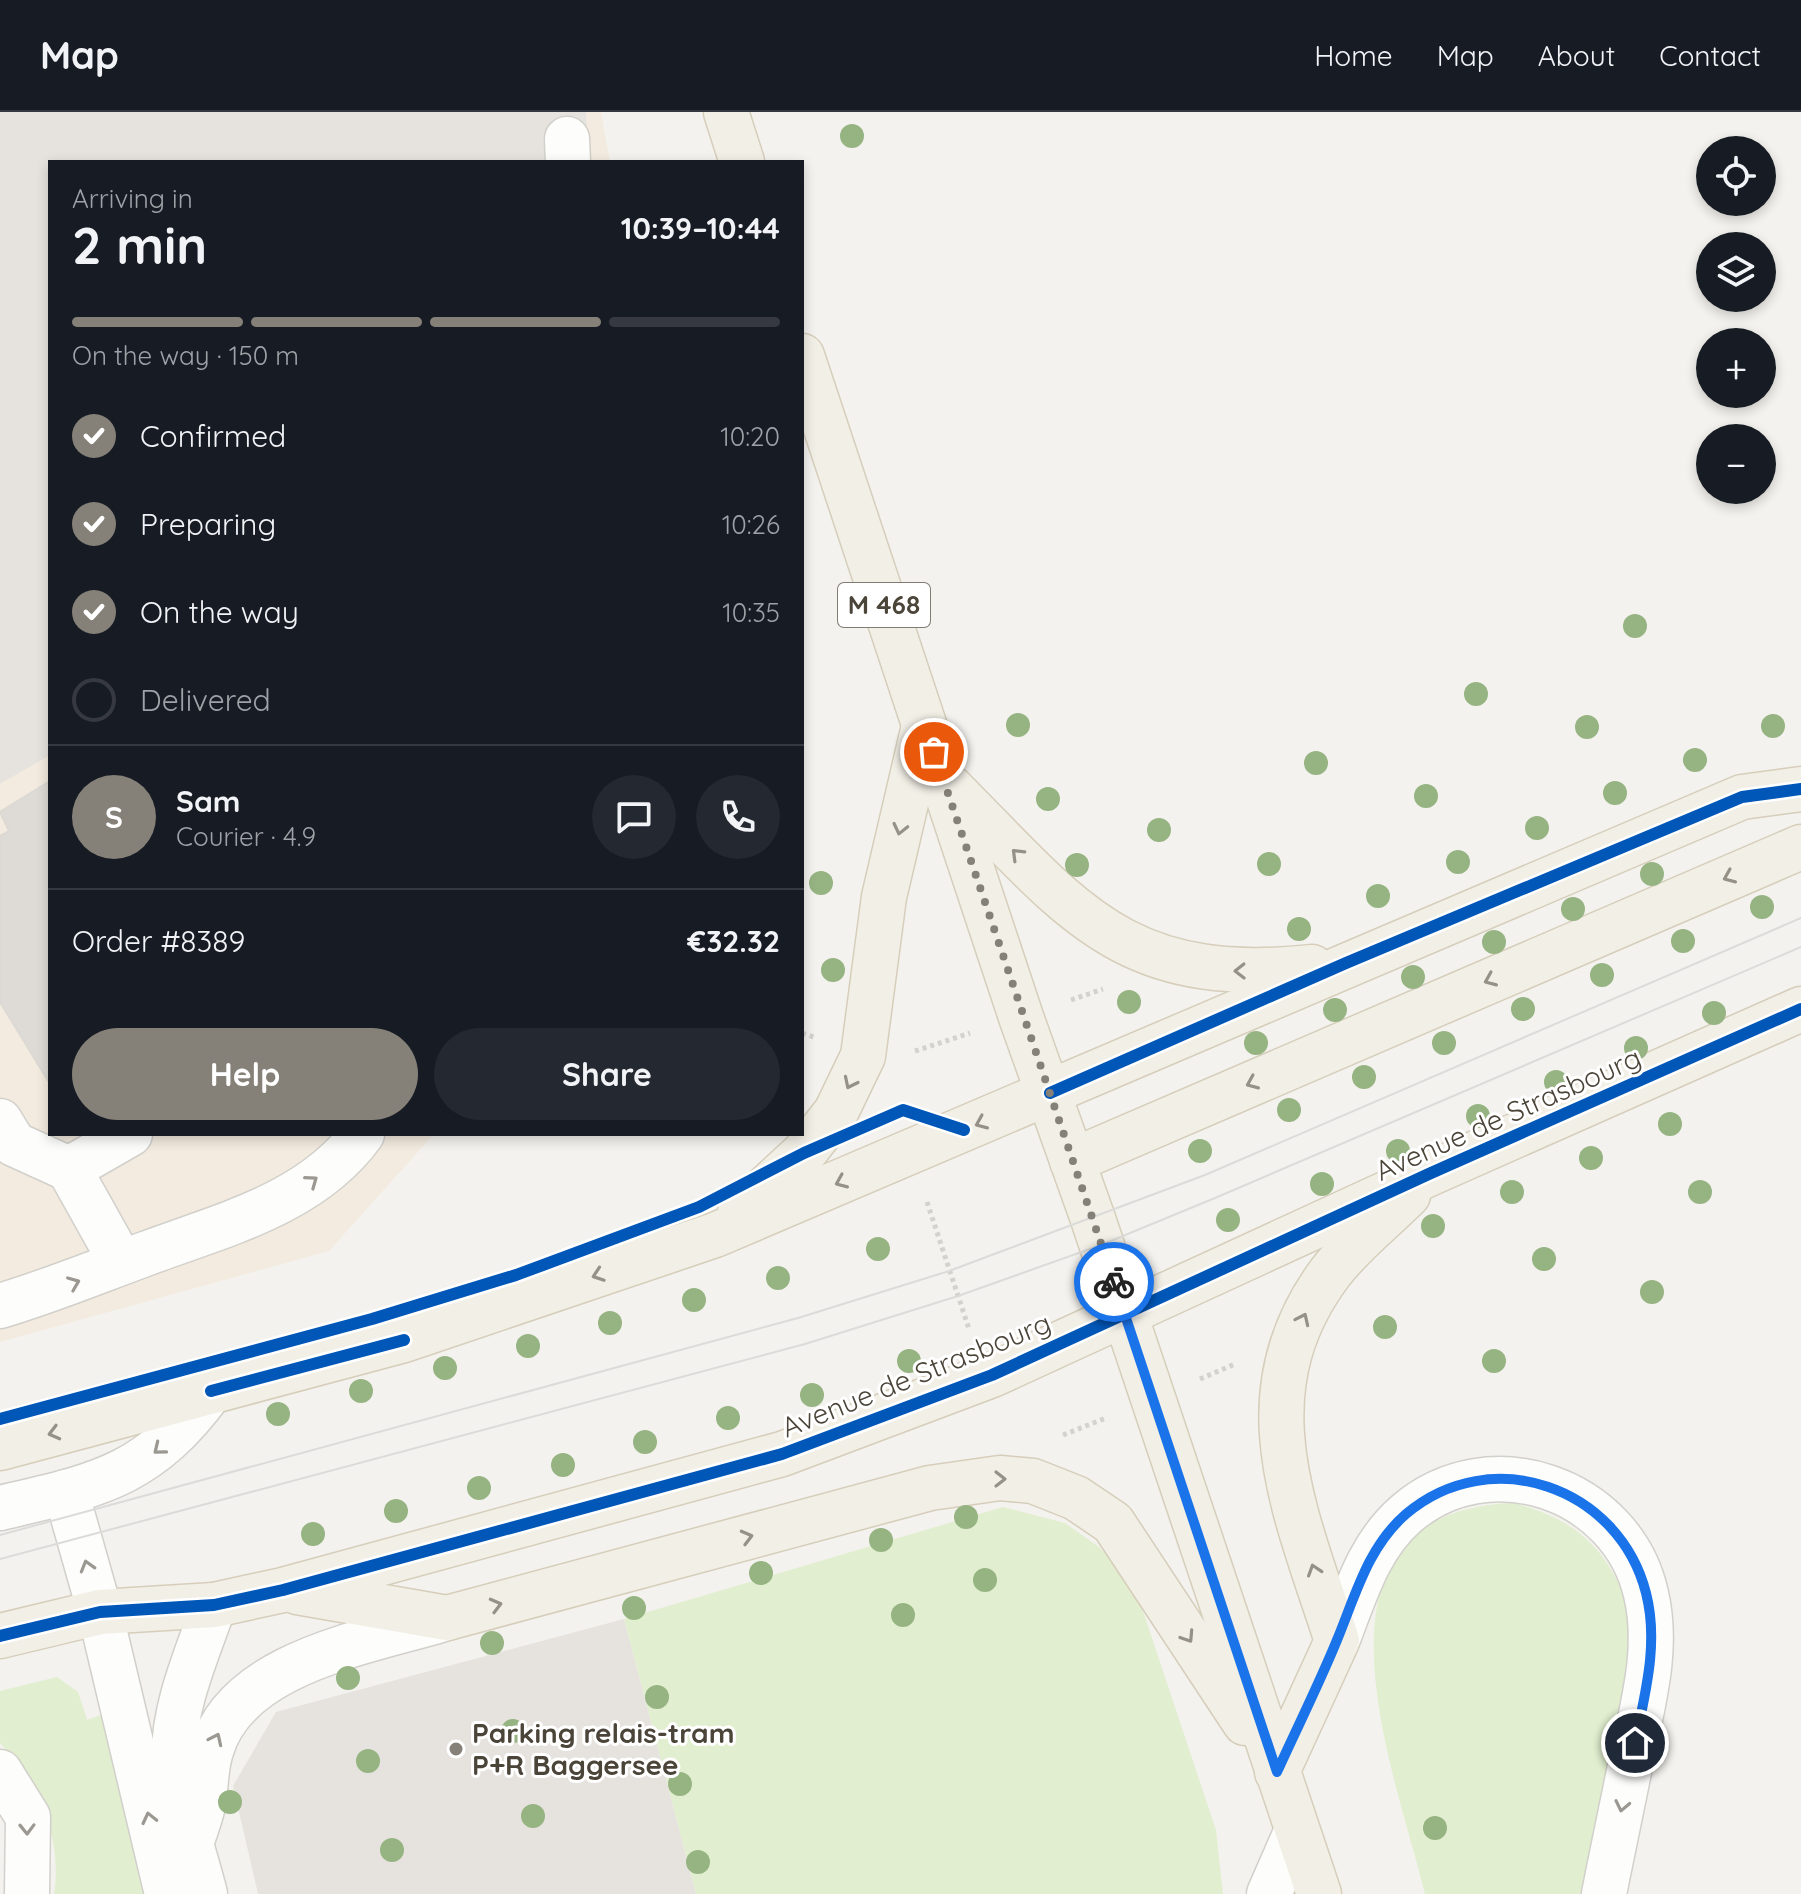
<!DOCTYPE html>
<meta charset="utf-8">
<style>
body{margin:0;font-family:Quicksand,sans-serif;background:#242831;color:#f1f3f6;height:100vh;display:flex;flex-direction:column;font-size:30px;white-space:nowrap}
*{box-sizing:border-box;margin:0}
p{font-size:26px;color:#9ea1a6}
.icon{flex:none;width:44px;height:44px;fill:none;stroke:currentColor;stroke-width:2;stroke-linecap:round;stroke-linejoin:round}
.map{position:relative;flex:1;overflow:hidden}
.panel{position:absolute;left:48px;top:48px;width:756px;height:976px;display:flex;flex-direction:column;background:#171b24;border-radius:0px;box-shadow:0 4px 12px #0003}
.panel>*{flex:none}
.fabs{position:absolute;left:1696px;top:24px;display:grid;gap:16px}
.fabs a{display:grid;place-items:center;width:80px;height:80px;border-radius:50%;background:#171b24;box-shadow:0 4px 12px #0003;font-size:40px}
.pin{position:absolute;display:grid;place-items:center;width:68px;height:68px;color:#fff;margin:-34px;border:4px solid #fff;border-radius:50%;box-shadow:0 2px 8px #0007}
.courier{position:absolute;display:grid;place-items:center;width:80px;height:80px;margin:-40px;border:6px solid #1a73e8;border-radius:50%;background:#fff;color:#222;box-shadow:0 2px 10px #0007}
.headline em{font-style:normal;font-weight:700}
.headline div{display:flex;flex-direction:column-reverse}
.headline{display:flex;align-items:center;justify-content:space-between;height:136px;padding:0 24px}
h1{font-size:52px;font-weight:700;line-height:60px}
.bar{display:grid;grid-template-columns:repeat(4,1fr);gap:12px 8px;align-content:center;height:96px;padding:0 24px}
.bar i{height:10px;border-radius:6px;background:#363941}
.bar .selected{background:#868178}
.bar p{grid-column:span 4}
.line{display:flex;align-items:center;gap:20px;padding:0 24px;border-top:2px solid #363941}
.line div{flex:1}
.round{display:grid;place-items:center;flex:none;width:84px;height:84px;border-radius:42px;background:#242831}
ol{padding:0 24px;list-style:none}
li{display:flex;align-items:center;gap:24px;height:88px}
li p{margin-inline-start:auto}
li .icon{padding:8px;border-radius:50%;background:#868178;color:#fff;stroke-width:4}
li:last-child{color:#9ea1a6}
li i{width:44px;height:44px;border:4px solid #363941;border-radius:50%}
.button{display:flex;gap:16px;margin-top:auto;padding:16px 24px}
.button a{flex:1;height:92px;border-radius:48px;background:#868178;color:#fff;font-size:32px;font-weight:700;line-height:92px;text-align:center}
.button a+a{background:#242831;color:#f1f3f6}
header{display:flex;align-items:center;gap:48px;box-sizing:border-box;height:112px;padding:0 40px;background:#171b24;border-bottom:2px solid #363941}
header strong{font-size:38px}
nav{display:flex;gap:44px;margin-inline-start:auto;font-size:28px}
.map>svg:first-child{display:block}
</style>
<header>
<strong>Map</strong>
<nav><a>Home</a><a>Map</a><a>About</a><a>Contact</a></nav>
</header>
<div class="map">
<svg width="1801" height="1782" viewBox="0 0 1801 1782">
<rect width="100%" height="100%" fill="#f4f2ee"/>
<polygon fill="#f3ebdf" points="0,0 601,0 610,50 50,50 50,1022 434,1022 329,1139 0,1230"/>
<g fill="#e1eecf">
<path d="M1513,1391C1586,1409 1615,1447 1636,1518L1587,1782H1425C1393,1652 1291,1400 1513,1391Z"/>
<polygon points="1003,1395 1065,1411 1099,1435 1127,1465 1144,1502 1216,1718 1223,1782 696,1782 624,1507"/>
<path d="M57,1565L78,1580L87,1608L104,1602L148,1782H54C63,1726 38,1671 0,1631V1579Z"/>
</g>
<g fill="#e6e3df">
<polygon points="0,0 586,0 588,33 588,50 50,50 50,643 0,672"/>
<polygon points="624,1507 696,1782 258,1782 233,1674 276,1600"/>
</g>
<polygon fill="#dedbd6" stroke="#dcd9d4" stroke-width="2" points="50,669 50,972 0,890 0,724 9,719 0,700"/>
<g fill="none" stroke-linecap="round" stroke-linejoin="round">
<defs>
<g id="minor">
<polyline points="567,27 568,50"/>
<polyline points="0,1009 14,1032 69,1057 121,1150"/>
<polyline points="69,1057 130,1022"/>
<path d="M0,1194C50,1179 96,1160 145,1142C222,1113 311,1092 362,1022"/>
<polyline points="66,1380 100,1500 167,1782"/>
<path d="M0,1396C98,1373 148,1365 211,1279"/>
<path d="M1337,1529C1355,1483 1368,1435 1406,1402C1489,1330 1622,1376 1646,1482C1659,1537 1643,1591 1632,1645C1623,1690 1613,1736 1604,1782"/>
<polyline points="0,1660 28,1705 27,1782"/>
<path d="M192,1729C196,1716 202,1702 204,1688C206,1672 206,1654 211,1639C236,1549 370,1530 447,1506"/>
<path d="M205,1782C194,1738 175,1688 174,1643C174,1592 198,1540 214,1493"/>
<polyline points="1269,1782 1297,1718"/>
</g>
<g id="major">
<polyline points="726,0 742,50"/>
<polyline points="802,244 1021,905 1093,1107 1319,1782"/>
<path d="M950,675C1073,798 1121,875 1312,855"/>
<polyline points="1072,1049 1801,735"/>
<polyline points="740,1100 804,1041 836,1000 863,944 884,785 924,614"/>
<polyline points="0,1336 404,1228 715,1123 1742,685 1801,677"/>
<polyline points="297,1480 447,1506 930,1376 1000,1366 1033,1369 1076,1386 1113,1411 1245,1611"/>
<polyline points="0,1524 100,1500 214,1493 283,1478 782,1342 992,1263 1431,1061 1801,897"/>
<path d="M1277,1660L1337,1529C1296,1401 1239,1283 1330,1161C1351,1133 1383,1108 1408,1083"/>
</g>
</defs>
<use href="#minor" stroke="#d2d0cb" stroke-width="47"/>
<use href="#major" stroke="#d6cebb" stroke-width="47"/>
<g stroke="#d3d2cc" stroke-width="5" stroke-dasharray="4 4" stroke-linecap="butt">
<polyline points="1071,888 1103,877"/>
<polyline points="802,921 814,925"/>
<polyline points="915,939 970,921"/>
<polyline points="927,1090 969,1217"/>
<polyline points="1200,1267 1235,1252"/>
<polyline points="1063,1323 1106,1306"/>
</g>
<use href="#minor" stroke="#fdfdfc" stroke-width="44"/>
<use href="#major" stroke="#f2efe6" stroke-width="44"/>
<g stroke="#dbdbda" stroke-width="2">
<polyline points="0,1423 798,1206 949,1159 1205,1063 1801,806"/>
<polyline points="0,1447 805,1232 958,1184 1101,1133 1215,1086 1801,835"/>
</g>
<defs>
<g id="cycleway">
<polyline points="1050,981 1346,851 1742,685 1801,677"/>
<polyline points="211,1279 404,1228"/>
<polyline points="0,1307 372,1207 516,1163 699,1095 804,1041 903,998 964,1018"/>
<polyline points="0,1524 100,1500 214,1493 283,1478 782,1342 992,1263 1431,1061 1801,897"/>
</g>
</defs>
<use href="#cycleway" stroke="#fff" stroke-width="17"/>
<use href="#cycleway" stroke="#0057b8" stroke-width="12"/>
</g>
<g fill="#96b382">
<circle cx="852" cy="24" r="12"/>
<circle cx="1635" cy="514" r="12"/>
<circle cx="1476" cy="582" r="12"/>
<circle cx="1018" cy="613" r="12"/>
<circle cx="1773" cy="614" r="12"/>
<circle cx="1587" cy="615" r="12"/>
<circle cx="1695" cy="648" r="12"/>
<circle cx="1316" cy="651" r="12"/>
<circle cx="1615" cy="681" r="12"/>
<circle cx="1426" cy="684" r="12"/>
<circle cx="1048" cy="687" r="12"/>
<circle cx="1537" cy="716" r="12"/>
<circle cx="1159" cy="718" r="12"/>
<circle cx="1458" cy="750" r="12"/>
<circle cx="1269" cy="752" r="12"/>
<circle cx="1077" cy="753" r="12"/>
<circle cx="1652" cy="762" r="12"/>
<circle cx="821" cy="771" r="12"/>
<circle cx="1378" cy="784" r="12"/>
<circle cx="1762" cy="795" r="12"/>
<circle cx="1573" cy="797" r="12"/>
<circle cx="1299" cy="817" r="12"/>
<circle cx="1683" cy="829" r="12"/>
<circle cx="1494" cy="830" r="12"/>
<circle cx="833" cy="858" r="12"/>
<circle cx="1602" cy="863" r="12"/>
<circle cx="1413" cy="865" r="12"/>
<circle cx="1129" cy="890" r="12"/>
<circle cx="1523" cy="897" r="12"/>
<circle cx="1335" cy="898" r="12"/>
<circle cx="1714" cy="901" r="12"/>
<circle cx="1256" cy="931" r="12"/>
<circle cx="1444" cy="931" r="12"/>
<circle cx="1636" cy="936" r="12"/>
<circle cx="1364" cy="965" r="12"/>
<circle cx="1556" cy="970" r="12"/>
<circle cx="1289" cy="998" r="12"/>
<circle cx="1478" cy="1004" r="12"/>
<circle cx="1670" cy="1012" r="12"/>
<circle cx="1200" cy="1039" r="12"/>
<circle cx="1398" cy="1039" r="12"/>
<circle cx="1591" cy="1046" r="12"/>
<circle cx="1322" cy="1072" r="12"/>
<circle cx="1512" cy="1080" r="12"/>
<circle cx="1700" cy="1080" r="12"/>
<circle cx="1228" cy="1108" r="12"/>
<circle cx="1433" cy="1114" r="12"/>
<circle cx="878" cy="1137" r="12"/>
<circle cx="1544" cy="1147" r="12"/>
<circle cx="778" cy="1166" r="12"/>
<circle cx="1652" cy="1180" r="12"/>
<circle cx="694" cy="1188" r="12"/>
<circle cx="610" cy="1211" r="12"/>
<circle cx="1385" cy="1215" r="12"/>
<circle cx="528" cy="1234" r="12"/>
<circle cx="909" cy="1249" r="12"/>
<circle cx="1494" cy="1249" r="12"/>
<circle cx="445" cy="1256" r="12"/>
<circle cx="361" cy="1279" r="12"/>
<circle cx="812" cy="1283" r="12"/>
<circle cx="278" cy="1302" r="12"/>
<circle cx="728" cy="1306" r="12"/>
<circle cx="645" cy="1330" r="12"/>
<circle cx="563" cy="1353" r="12"/>
<circle cx="479" cy="1376" r="12"/>
<circle cx="396" cy="1399" r="12"/>
<circle cx="966" cy="1405" r="12"/>
<circle cx="313" cy="1422" r="12"/>
<circle cx="881" cy="1428" r="12"/>
<circle cx="761" cy="1461" r="12"/>
<circle cx="985" cy="1468" r="12"/>
<circle cx="634" cy="1496" r="12"/>
<circle cx="903" cy="1503" r="12"/>
<circle cx="492" cy="1531" r="12"/>
<circle cx="348" cy="1566" r="12"/>
<circle cx="657" cy="1585" r="12"/>
<circle cx="513" cy="1619" r="12"/>
<circle cx="368" cy="1649" r="12"/>
<circle cx="680" cy="1672" r="12"/>
<circle cx="230" cy="1690" r="12"/>
<circle cx="533" cy="1704" r="12"/>
<circle cx="1435" cy="1716" r="12"/>
<circle cx="392" cy="1738" r="12"/>
<circle cx="698" cy="1750" r="12"/>
</g>
<defs><path id="oneway-chevron" d="M-2-3.5L2.5 0L-2 3.5" fill="none" stroke-width="1.6" stroke-linecap="round" stroke-linejoin="round" transform="scale(2)"/></defs>
<g stroke="#969187">
<use href="#oneway-chevron" transform="translate(900 717) rotate(103)"/>
<use href="#oneway-chevron" transform="translate(1017 742) rotate(-135)"/>
<use href="#oneway-chevron" transform="translate(1729 765) rotate(157)"/>
<use href="#oneway-chevron" transform="translate(1240 859) rotate(179)"/>
<use href="#oneway-chevron" transform="translate(1490 868) rotate(157)"/>
<use href="#oneway-chevron" transform="translate(850 971) rotate(116)"/>
<use href="#oneway-chevron" transform="translate(1252 971) rotate(157)"/>
<use href="#oneway-chevron" transform="translate(981 1011) rotate(157)"/>
<use href="#oneway-chevron" transform="translate(841 1070) rotate(157)"/>
<use href="#oneway-chevron" transform="translate(598 1163) rotate(161)"/>
<use href="#oneway-chevron" transform="translate(1303 1207) rotate(-65)"/>
<use href="#oneway-chevron" transform="translate(54 1321) rotate(165)"/>
<use href="#oneway-chevron" transform="translate(1000 1367)"/>
<use href="#oneway-chevron" transform="translate(747 1425) rotate(-15)"/>
<use href="#oneway-chevron" transform="translate(1314 1458) rotate(-108)"/>
<use href="#oneway-chevron" transform="translate(496 1493) rotate(-15)"/>
<use href="#oneway-chevron" transform="translate(1188 1525) rotate(57)"/>
</g>
<g stroke="#9b9791">
<use href="#oneway-chevron" transform="translate(312 1069) rotate(-36)"/>
<use href="#oneway-chevron" transform="translate(74 1171) rotate(-22)"/>
<use href="#oneway-chevron" transform="translate(159 1337) rotate(141)"/>
<use href="#oneway-chevron" transform="translate(87 1454) rotate(-106)"/>
<use href="#oneway-chevron" transform="translate(216 1627) rotate(-65)"/>
<use href="#oneway-chevron" transform="translate(1622 1694) rotate(102)"/>
<use href="#oneway-chevron" transform="translate(149 1706) rotate(-103)"/>
<use href="#oneway-chevron" transform="translate(27 1717) rotate(89)"/>
</g>
<g fill="none" stroke-linecap="round" stroke-linejoin="round">
<polyline stroke="#868178" stroke-width="8" stroke-dasharray="0 14.4" points="934,640 1114,1170"/>
<path stroke="#1a73e8" stroke-width="10" d="M1114,1170L1277,1660C1297,1616 1319,1572 1337,1528C1356,1482 1368,1435 1406,1402C1491,1330 1619,1375 1646,1481C1659,1531 1645,1582 1635,1631"/>
</g>
<circle fill="#868178" stroke="#fff" stroke-width="3" cx="456" cy="1637" r="8"/>
<g text-anchor="middle" stroke-width="6" stroke-linejoin="round" paint-order="stroke">
<rect fill="#fff" stroke="#817c74" stroke-width="2" x="838" y="471" width="92" height="44" rx="6"/>
<g font-size="26" font-weight="bold" fill="#4b4439">
<text x="884" y="502">M 468</text>
</g>
<g font-size="28" fill="#4b4439" stroke="#fff">
<text transform="translate(1508 1002) rotate(-24)" y="10">Avenue de Strasbourg</text>
<text transform="translate(916 1263) rotate(-22)" y="10">Avenue de Strasbourg</text>
</g>
<g font-size="28" font-weight="bold" fill="#4b4439" stroke="#fff" text-anchor="start">
<text x="472" y="1631">Parking relais-tram<tspan x="472" dy="32">P+R Baggersee</tspan></text>
</g>
</g>
</svg>
<div class="fabs">
<a><svg class="icon" aria-label="locate" viewBox="0 0 24 24"><circle cx="12" cy="12" r="6"/><path d="M12 2v4M12 18v4M2 12h4M18 12h4"/></svg></a>
<a><svg class="icon" aria-label="layers" viewBox="0 0 24 24"><path d="M12 4l9 5-9 5-9-5zM3 14l9 5 9-5"/></svg></a>
<a>+</a>
<a>−</a>
</div>
<div class="pin" style="left:934px;top:640px;background:#ea580c"><svg class="icon" aria-label="bag" viewBox="0 0 24 24"><path d="M5 8h14l-1 12H6zM9 8a3 3 0 0 1 6 0"/></svg></div>
<div class="pin" style="left:1635px;top:1631px;background:#1f2937"><svg class="icon" aria-label="home" viewBox="0 0 24 24"><path d="M3 11l9-7 9 7M6 9v11h12V9"/></svg></div>
<div class="courier" style="left:1114px;top:1170px"><svg class="icon" aria-label="bike" viewBox="0 0 24 24"><circle cx="6" cy="16" r="4"/><circle cx="18" cy="16" r="4"/><path d="M6 16l4-8h5l3 8M10 8l3 8H6M13 5h3"/></svg></div>
<section class="panel">
<div class="headline"><div><h1>2 min</h1><p>Arriving in</p></div><em>10:39–10:44</em></div>
<div class="bar"><i class="selected"></i><i class="selected"></i><i class="selected"></i><i></i><p>On the way · 150 m</p></div>
<ol>
<li><svg class="icon" aria-label="check" viewBox="0 0 24 24"><path d="M5 12l5 5 9-10"/></svg>Confirmed<p>10:20</p></li>
<li><svg class="icon" aria-label="check" viewBox="0 0 24 24"><path d="M5 12l5 5 9-10"/></svg>Preparing<p>10:26</p></li>
<li><svg class="icon" aria-label="check" viewBox="0 0 24 24"><path d="M5 12l5 5 9-10"/></svg>On the way<p>10:35</p></li>
<li><i></i>Delivered</li>
</ol>
<div class="line" style="height:144px"><b class="round" style="background:#868178;color:#fff">S</b><div><b>Sam</b><p>Courier · 4.9</p></div><a class="round"><svg class="icon" aria-label="chat" viewBox="0 0 24 24"><path d="M4 5h16v11H9l-5 4z"/></svg></a><a class="round"><svg class="icon" aria-label="phone" viewBox="0 0 24 24"><path d="M5 4h4l2 5-3 2q2 4 5 5l2-3 5 2v4C11 20 4 13 5 4z"/></svg></a></div>
<div class="line" style="height:104px"><div>Order #8389</div><b>€32.32</b></div>
<div class="button"><a>Help</a><a>Share</a></div>
</section>
</div>
